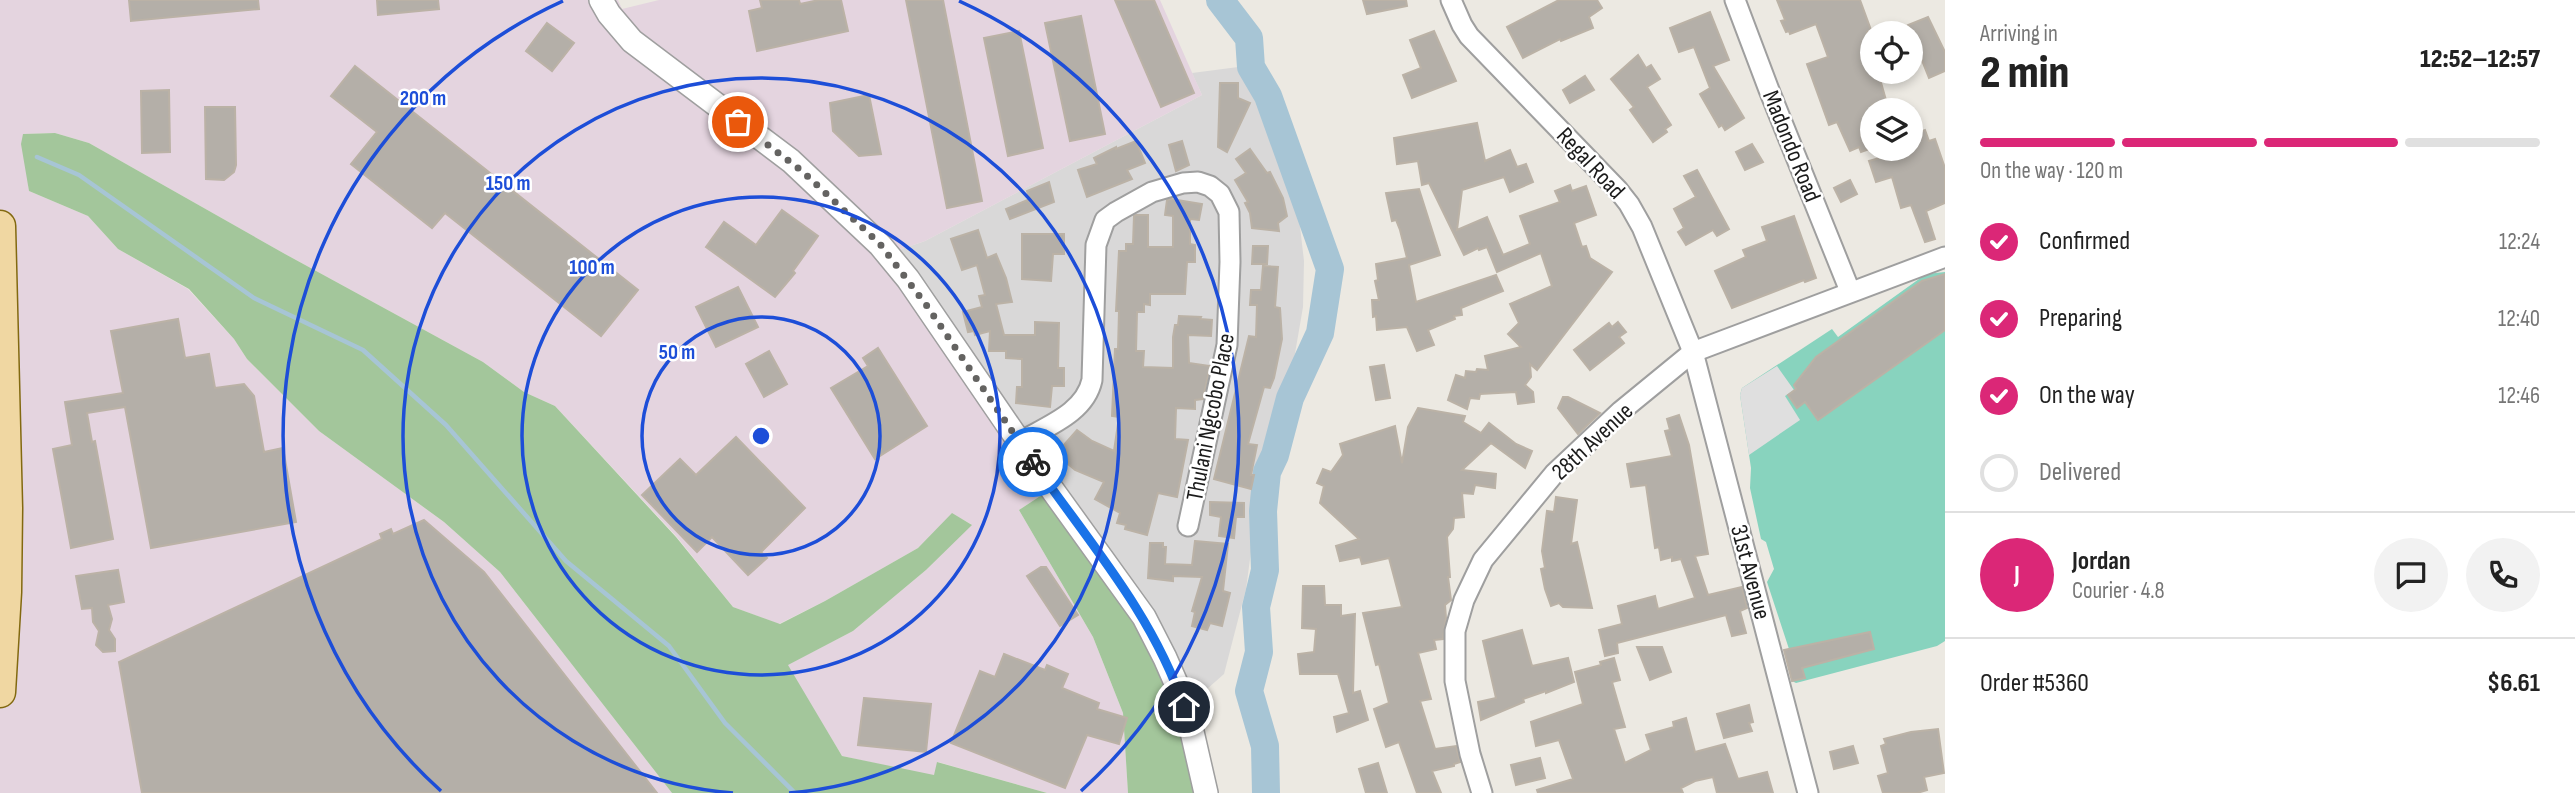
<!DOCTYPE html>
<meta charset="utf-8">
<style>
body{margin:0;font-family:"Sofia Sans Condensed",sans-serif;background:#f2f2f2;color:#222;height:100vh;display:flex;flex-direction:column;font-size:26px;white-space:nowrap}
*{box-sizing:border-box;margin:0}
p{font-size:23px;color:#767676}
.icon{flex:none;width:38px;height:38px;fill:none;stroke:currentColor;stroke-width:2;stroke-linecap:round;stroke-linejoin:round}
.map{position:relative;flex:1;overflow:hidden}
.sheet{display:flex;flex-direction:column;background:#fff;width:630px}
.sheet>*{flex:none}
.tools{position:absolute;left:1860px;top:21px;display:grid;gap:14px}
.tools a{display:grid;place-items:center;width:63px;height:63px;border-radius:50%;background:#fff;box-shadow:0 4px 10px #0003;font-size:35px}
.pin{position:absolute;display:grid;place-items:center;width:60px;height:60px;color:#fff;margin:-30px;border:4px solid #fff;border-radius:50%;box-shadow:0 2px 7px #0007}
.courier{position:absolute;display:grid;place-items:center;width:70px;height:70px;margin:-35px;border:5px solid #1a73e8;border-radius:50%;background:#fff;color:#222;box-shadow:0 2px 9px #0007}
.overview em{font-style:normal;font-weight:800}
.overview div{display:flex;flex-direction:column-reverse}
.overview{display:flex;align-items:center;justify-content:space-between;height:119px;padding:0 35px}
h1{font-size:46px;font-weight:800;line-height:52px}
.bar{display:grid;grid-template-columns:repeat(4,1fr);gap:10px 7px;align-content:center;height:84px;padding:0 35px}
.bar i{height:9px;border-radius:5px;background:#e0e0e0}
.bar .selected{background:#db2777}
.bar p{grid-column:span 4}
.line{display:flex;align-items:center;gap:18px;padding:0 35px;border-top:2px solid #e0e0e0}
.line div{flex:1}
.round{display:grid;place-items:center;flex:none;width:74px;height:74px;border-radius:37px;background:#f2f2f2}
ol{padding:0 35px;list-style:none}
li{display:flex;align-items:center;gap:21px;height:77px}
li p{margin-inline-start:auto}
li .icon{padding:7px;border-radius:50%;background:#db2777;color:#fff;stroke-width:4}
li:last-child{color:#767676}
li i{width:38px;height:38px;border:4px solid #e0e0e0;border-radius:50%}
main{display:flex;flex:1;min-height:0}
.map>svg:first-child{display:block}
</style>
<main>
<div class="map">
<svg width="1945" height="793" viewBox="0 0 1945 793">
<rect width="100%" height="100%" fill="#ece9e2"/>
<polygon fill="#d9d8d8" points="1246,66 1299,218 1304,261 1303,307 1293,365 1272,429 1260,484 1246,589 1224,674 1207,689 1183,701 887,254 925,241 1202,95 1192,73"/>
<polygon fill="#e4d4df" points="0,0 618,0 622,9 659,0 1160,0 1202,95 925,241 887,254 1051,489 1019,510 1093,637 1123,713 1128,793 1047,793 938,762 934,776 842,756 787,665 853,631 926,570 971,524 952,514 918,548 825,601 779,624 733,607 676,536 555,406 524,392 483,362 285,254 89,143 55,133 23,134 29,191 88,216 118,249 188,289 234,339 247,359 319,431 444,522 500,572 672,793 0,793"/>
<g fill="#a3c69b">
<polygon points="55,133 89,143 285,254 483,362 524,392 555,406 676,537 733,607 780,624 825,601 918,548 952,513 972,525 926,570 853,631 788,665 842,756 934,775 937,762 1047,793 672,793 500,572 444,522 319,431 247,359 234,339 189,289 118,249 88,216 29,191 21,144 23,134"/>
<polygon points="1051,489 1143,617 1206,793 1128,793 1123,713 1093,637 1019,510"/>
</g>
<polygon fill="#88d3be" points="1945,272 1945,641 1937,646 1796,683 1792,681 1784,651 1789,649 1767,582 1774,569 1766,542 1761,539 1750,488 1751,468 1740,395 1742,388 1832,329 1838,337 1926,274"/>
<polygon fill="#dfdfdf" points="1777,366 1794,390 1785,396 1800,420 1749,455 1740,395 1742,388"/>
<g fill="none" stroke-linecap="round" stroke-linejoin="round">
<polyline stroke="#a7c5d5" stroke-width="4.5" points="37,157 79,175 254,298 363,350 446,425 566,561 669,646 725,723 795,793"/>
<polyline stroke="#a7c5d5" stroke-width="28" points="1220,0 1249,38 1251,67 1268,96 1330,269 1320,333 1290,398 1275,455 1267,472 1263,511 1265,570 1256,607 1259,652 1249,691 1265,746 1266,793"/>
</g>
<g fill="#b4afa8" stroke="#bbb2a6" stroke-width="2">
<polygon points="129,0 258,0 259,9 131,21"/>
<polygon points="377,0 438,0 439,9 378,15"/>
<polygon points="760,0 799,0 800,4 819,0 841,0 848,31 757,51 749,11 762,8"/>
<polygon points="906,0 943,0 982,201 947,208"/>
<polygon points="1115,0 1154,0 1194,93 1161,107"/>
<polygon points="1363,0 1406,0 1407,6 1367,14"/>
<polygon points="1559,0 1597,0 1602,8 1589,17 1593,28 1561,41 1560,39 1523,58 1507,27"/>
<polygon points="1777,0 1860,0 1871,30 1867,32 1872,53 1872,72 1878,72 1886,100 1872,105 1872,148 1861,152 1859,147 1850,151 1837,122 1829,125 1807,64 1828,57 1816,24 1790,34 1789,31 1786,32 1781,21 1785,20"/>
<polygon points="1710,12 1729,60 1713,66 1744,118 1725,130 1722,125 1719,127 1700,94 1710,88 1694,47 1679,52 1670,28"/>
<polygon points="1081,16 1105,134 1070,141 1045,23"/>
<polygon points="1928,17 1945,52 1945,71 1929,78 1908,25"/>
<polygon points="547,23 574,43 552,71 526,51"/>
<polygon points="1019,31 1043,148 1008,156 984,38"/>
<polygon points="1434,31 1456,81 1412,98 1403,75 1421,68 1410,40"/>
<polygon points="1638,55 1646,68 1651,65 1660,79 1647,87 1671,125 1665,129 1667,132 1653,142 1630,110 1634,107 1611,79"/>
<polygon points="355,66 638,290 601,336 445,213 432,228 351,164 377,132 331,96"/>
<polygon points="1585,76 1594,90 1570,103 1563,90"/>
<polygon points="1220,83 1238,83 1238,98 1250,103 1227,152 1218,147"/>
<polygon points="169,90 170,152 142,153 141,91"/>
<polygon points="869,95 881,154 859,156 833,131 830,103"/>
<polygon points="205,107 235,107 236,165 234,172 224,180 206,179"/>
<polygon points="1477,123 1485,161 1510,150 1517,167 1526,164 1533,182 1510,192 1504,177 1462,190 1457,230 1487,217 1503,255 1530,244 1520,216 1560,202 1555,191 1570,185 1572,191 1586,186 1596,215 1574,223 1582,247 1586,246 1590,258 1612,272 1537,370 1530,364 1531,377 1525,385 1533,392 1534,402 1518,404 1516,392 1480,394 1479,399 1470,398 1467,409 1448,400 1456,375 1465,378 1466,371 1476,372 1477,369 1488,370 1485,356 1521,347 1508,334 1519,323 1510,304 1552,286 1541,253 1497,272 1487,247 1479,250 1478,248 1464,255 1429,183 1422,185 1418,161 1397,164 1394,138"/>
<polygon points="1925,130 1929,141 1935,139 1945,168 1945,203 1926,211 1935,239 1925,242 1911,205 1901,208 1892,177 1876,182 1869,161 1911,149 1915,145 1911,135"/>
<polygon points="1136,141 1145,163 1127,170 1132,179 1087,197 1078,170 1097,164 1094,158 1116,147 1116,149"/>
<polygon points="1182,141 1189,165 1176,171 1169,145"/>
<polygon points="1752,144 1763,162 1745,170 1736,152"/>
<polygon points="1250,149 1267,173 1270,172 1283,198 1287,216 1278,223 1279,231 1252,228 1250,213 1245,203 1248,202 1235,180 1246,173 1236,159"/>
<polygon points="1697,170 1729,229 1717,236 1713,230 1686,245 1678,232 1684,228 1674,209 1696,197 1684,176"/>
<polygon points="1850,180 1857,194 1841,202 1834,188"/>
<polygon points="1049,182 1054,202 1010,219 1006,209 1030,199 1027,191"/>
<polygon points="1419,189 1440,255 1409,265 1416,302 1496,275 1503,291 1461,308 1462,315 1454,316 1455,319 1428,330 1434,345 1417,351 1407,327 1377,330 1376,316 1373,317 1372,300 1379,300 1375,281 1378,280 1376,264 1407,258 1400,230 1396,220 1392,221 1386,193"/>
<polygon points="1171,199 1202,204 1199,220 1190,219 1190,244 1195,245 1195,262 1187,262 1185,294 1150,294 1150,305 1144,304 1144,312 1137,312 1136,351 1144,351 1143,367 1173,368 1173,337 1175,325 1178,325 1179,316 1201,317 1200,319 1212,320 1211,336 1188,335 1189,363 1210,366 1203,399 1195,400 1195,409 1176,408 1175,439 1188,440 1177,497 1158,493 1147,535 1125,529 1126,525 1117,523 1120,513 1095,499 1104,482 1075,470 1056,454 1077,430 1092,441 1114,451 1119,417 1112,416 1115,349 1118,349 1119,311 1116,311 1119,251 1126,251 1126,244 1133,244 1134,216 1136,215 1148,215 1148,247 1173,247 1173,216 1165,215 1167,200"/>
<polygon points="782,210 818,236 793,271 795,273 775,297 706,247 724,222 756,245"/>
<polygon points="1794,216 1816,278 1805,282 1804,280 1732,308 1715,271 1746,257 1743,250 1767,241 1762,227"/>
<polygon points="978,230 987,258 996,254 1006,278 1012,302 996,304 1004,335 1035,335 1035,322 1059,323 1058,368 1064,368 1064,386 1052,386 1050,407 1016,403 1017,387 1022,387 1022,359 1006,358 1006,351 989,351 990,331 975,335 974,331 968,332 963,312 982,307 979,296 985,295 977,265 962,270 951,239"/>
<polygon points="1022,234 1064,234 1064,254 1053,254 1051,281 1022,279"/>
<polygon points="1253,246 1268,246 1267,264 1252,264"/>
<polygon points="1263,266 1278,267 1275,307 1280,308 1282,339 1274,378 1270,388 1264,387 1248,444 1257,445 1251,475 1254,475 1251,489 1214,479 1249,336 1256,337 1257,305 1250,305 1251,290 1261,290"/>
<polygon points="1945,274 1945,330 1818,420 1805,402 1797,408 1788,395 1796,389 1794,385 1816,357 1922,281"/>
<polygon points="738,287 758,327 716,347 696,307"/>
<polygon points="178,319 185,358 209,354 215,388 244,384 254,396 264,452 283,448 296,522 151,548 125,407 87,413 92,442 95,441 113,539 71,548 53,449 72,445 65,402 123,393 111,331"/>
<polygon points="1618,322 1626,332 1619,337 1624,343 1590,370 1574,350 1609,323 1612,327"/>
<polygon points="878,348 927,426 875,459 831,388 868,366 863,358"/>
<polygon points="769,351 787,384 764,397 746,364"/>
<polygon points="1384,365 1390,398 1376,400 1370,367"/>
<polygon points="1563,397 1568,397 1600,413 1578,434 1558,408"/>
<polygon points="1418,408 1465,416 1463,422 1481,433 1489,423 1516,444 1532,451 1525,468 1491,443 1462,470 1496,474 1495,488 1475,485 1473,494 1462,493 1464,517 1454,518 1453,529 1447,537 1450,577 1448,577 1451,600 1445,605 1446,618 1443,639 1434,640 1436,649 1418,653 1431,699 1420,701 1435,749 1456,746 1460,762 1454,764 1454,766 1432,771 1441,793 1417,793 1399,742 1386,747 1374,709 1389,703 1379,664 1376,665 1363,613 1402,607 1389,558 1362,564 1360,557 1340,561 1336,546 1359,539 1320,503 1324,486 1317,483 1323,469 1331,472 1343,455 1340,444 1395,426 1402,463 1408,427"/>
<polygon points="1679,415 1689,445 1708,554 1695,556 1708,595 1742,587 1747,608 1740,611 1746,633 1732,636 1726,615 1617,643 1618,653 1605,656 1599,630 1622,624 1618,606 1655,596 1658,609 1695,598 1681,559 1672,561 1672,557 1661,560 1659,547 1655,548 1646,485 1631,487 1627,464 1672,456 1665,431 1670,430 1667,419"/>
<polygon points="736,437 805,508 761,552 767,558 748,575 712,537 697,552 642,495 680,459 696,475"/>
<polygon points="1556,497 1577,500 1571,544 1577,542 1592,608 1563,607 1559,603 1551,606 1545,589 1541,569 1545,568 1542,551 1547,511 1554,512"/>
<polygon points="1210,502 1244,503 1244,517 1236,517 1234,538 1219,536 1221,517 1210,515"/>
<polygon points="424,520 484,572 657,793 142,793 119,662 382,539 380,534 391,529 393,534"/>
<polygon points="1195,541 1228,544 1223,591 1230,593 1222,626 1210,623 1207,630 1192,626 1195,612 1192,611 1202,577 1173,576 1173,581 1148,578 1150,543 1163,543 1163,547 1166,547 1165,564 1192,565"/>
<polygon points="1041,567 1046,567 1078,615 1060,626 1027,576"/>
<polygon points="118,570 124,602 108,605 112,619 109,630 115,639 115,651 103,652 96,645 99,631 93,622 92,608 82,609 76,576"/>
<polygon points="1303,586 1324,586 1325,605 1341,605 1341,616 1355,614 1353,693 1360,691 1368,720 1337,732 1334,717 1349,713 1338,674 1300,674 1298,654 1314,652 1316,629 1302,628"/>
<polygon points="1522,630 1532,666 1568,658 1574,682 1546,693 1546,691 1523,699 1524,702 1481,720 1478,702 1496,698 1483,641"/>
<polygon points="1870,632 1874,649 1802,668 1805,678 1792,681 1784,650"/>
<polygon points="1637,647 1662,647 1671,672 1650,680"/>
<polygon points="1004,654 1045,670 1047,665 1068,674 1062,688 1099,703 1097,709 1127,718 1119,744 1087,735 1065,788 951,743 980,671 995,677"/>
<polygon points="1614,658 1620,680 1612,682 1625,727 1614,729 1625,763 1651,750 1646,735 1674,727 1673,722 1686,718 1695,752 1725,744 1738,779 1767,772 1773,793 1717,793 1713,777 1695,781 1681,788 1683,793 1538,793 1537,790 1573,779 1559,740 1536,746 1531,722 1583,704 1575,672 1601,665 1600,662"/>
<polygon points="864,698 931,704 926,752 858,745"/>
<polygon points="1749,705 1753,722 1749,723 1752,731 1724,738 1717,714"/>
<polygon points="1938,729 1944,773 1924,777 1927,790 1917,793 1883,793 1878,776 1888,773 1881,746 1886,744 1884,739 1911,732"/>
<polygon points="1853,746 1858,763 1834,769 1830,752"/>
<polygon points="1540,758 1545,778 1516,785 1511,765"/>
<polygon points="1378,763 1387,793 1366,793 1359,769"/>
</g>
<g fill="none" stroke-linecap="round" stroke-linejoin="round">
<defs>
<g id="minor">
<polyline points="1451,0 1462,25 1469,36 1618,190 1629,204 1642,227 1693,352 1808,793"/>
<polyline points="1735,0 1769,90 1850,291"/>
<path d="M1020,442C1047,426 1085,413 1092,380L1096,245L1105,220L1116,212L1152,192L1183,183L1198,182L1210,186L1220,194L1229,212L1230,262L1227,345L1188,526"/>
<polyline points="1482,793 1470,754 1455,681 1455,631 1464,600 1483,560 1554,474 1621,411 1693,352 1945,257"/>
</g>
<polyline id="tertiary" points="601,0 609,14 632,41 791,161 880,245 908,279 1051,488 1144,617 1165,658 1179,690 1190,723 1206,793"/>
<polyline id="primary" points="0,226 7,508 6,592 0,692"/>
</defs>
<use href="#minor" stroke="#9f9f9f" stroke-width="23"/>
<use href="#tertiary" stroke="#9f9f9f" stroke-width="26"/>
<use href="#primary" stroke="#826910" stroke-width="33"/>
<use href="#minor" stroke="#fff" stroke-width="19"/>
<use href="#tertiary" stroke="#fff" stroke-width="23"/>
<use href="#primary" stroke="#f0d7a2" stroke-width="30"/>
</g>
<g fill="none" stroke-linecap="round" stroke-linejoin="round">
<polyline stroke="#646361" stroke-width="7" stroke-dasharray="0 12.6" points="738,122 802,171 880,244 927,306 1033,462"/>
<path stroke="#1a73e8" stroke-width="9" d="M1033,462C1088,541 1153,614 1184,707"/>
</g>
<g fill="none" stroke="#1d4ed8" stroke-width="3.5">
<circle cx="761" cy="436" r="119"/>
<circle cx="761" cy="436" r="239"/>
<path d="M733 793A358 358 0 1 1 789 793"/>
<path d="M441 791A478 478 0 0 1 563 1M959 1A478 478 0 0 1 1081 791"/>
</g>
<g text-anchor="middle" stroke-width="5" stroke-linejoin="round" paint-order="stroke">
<g font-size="24" fill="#1b1b1b" stroke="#fff">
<text transform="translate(1792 146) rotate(68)" y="8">Madondo Road</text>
<text transform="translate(1591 163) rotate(47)" y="8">Regal Road</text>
<text transform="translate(1210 417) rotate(-79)" y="8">Thulani Ngcobo Place</text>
<text transform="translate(1592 441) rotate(-43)" y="8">28th Avenue</text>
<text transform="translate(1751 572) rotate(75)" y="8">31st Avenue</text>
</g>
</g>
<circle cx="761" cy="436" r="10" fill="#1d4ed8" stroke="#fff" stroke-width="3.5"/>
<g font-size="21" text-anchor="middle" font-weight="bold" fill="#1d4ed8" stroke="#fff" stroke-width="5" stroke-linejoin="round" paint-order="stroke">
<text x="423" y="105">200 m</text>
<text x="508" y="190">150 m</text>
<text x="592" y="274">100 m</text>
<text x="677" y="359">50 m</text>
</g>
</svg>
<div class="tools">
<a><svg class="icon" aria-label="locate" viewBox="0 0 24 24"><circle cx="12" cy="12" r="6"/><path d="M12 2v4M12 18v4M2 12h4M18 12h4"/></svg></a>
<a><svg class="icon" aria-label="layers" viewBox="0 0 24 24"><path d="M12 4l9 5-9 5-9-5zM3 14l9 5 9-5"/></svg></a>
</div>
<div class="pin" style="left:738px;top:122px;background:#ea580c"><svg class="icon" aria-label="bag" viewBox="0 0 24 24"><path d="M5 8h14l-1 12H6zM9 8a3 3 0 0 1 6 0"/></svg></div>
<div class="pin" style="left:1184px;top:707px;background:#1f2937"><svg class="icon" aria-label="home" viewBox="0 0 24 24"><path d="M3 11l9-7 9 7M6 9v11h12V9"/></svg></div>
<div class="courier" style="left:1033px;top:462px"><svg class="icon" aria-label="bike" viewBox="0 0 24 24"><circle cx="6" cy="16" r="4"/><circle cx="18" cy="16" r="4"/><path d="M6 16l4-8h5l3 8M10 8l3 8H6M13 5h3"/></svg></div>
</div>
<section class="sheet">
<div class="overview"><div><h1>2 min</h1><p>Arriving in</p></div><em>12:52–12:57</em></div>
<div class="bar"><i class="selected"></i><i class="selected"></i><i class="selected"></i><i></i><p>On the way · 120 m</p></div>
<ol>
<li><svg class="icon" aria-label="check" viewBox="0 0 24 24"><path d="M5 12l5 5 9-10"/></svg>Confirmed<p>12:24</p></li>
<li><svg class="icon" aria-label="check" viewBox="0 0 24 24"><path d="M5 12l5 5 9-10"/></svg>Preparing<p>12:40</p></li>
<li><svg class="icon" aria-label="check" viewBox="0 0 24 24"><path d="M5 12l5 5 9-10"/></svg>On the way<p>12:46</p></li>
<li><i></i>Delivered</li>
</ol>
<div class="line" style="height:126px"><b class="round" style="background:#db2777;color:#fff">J</b><div><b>Jordan</b><p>Courier · 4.8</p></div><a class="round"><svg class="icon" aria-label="chat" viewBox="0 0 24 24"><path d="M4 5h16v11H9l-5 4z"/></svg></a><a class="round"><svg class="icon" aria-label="phone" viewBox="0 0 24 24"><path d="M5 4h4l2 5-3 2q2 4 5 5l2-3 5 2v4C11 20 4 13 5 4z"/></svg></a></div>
<div class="line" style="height:91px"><div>Order #5360</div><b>$6.61</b></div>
</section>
</main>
